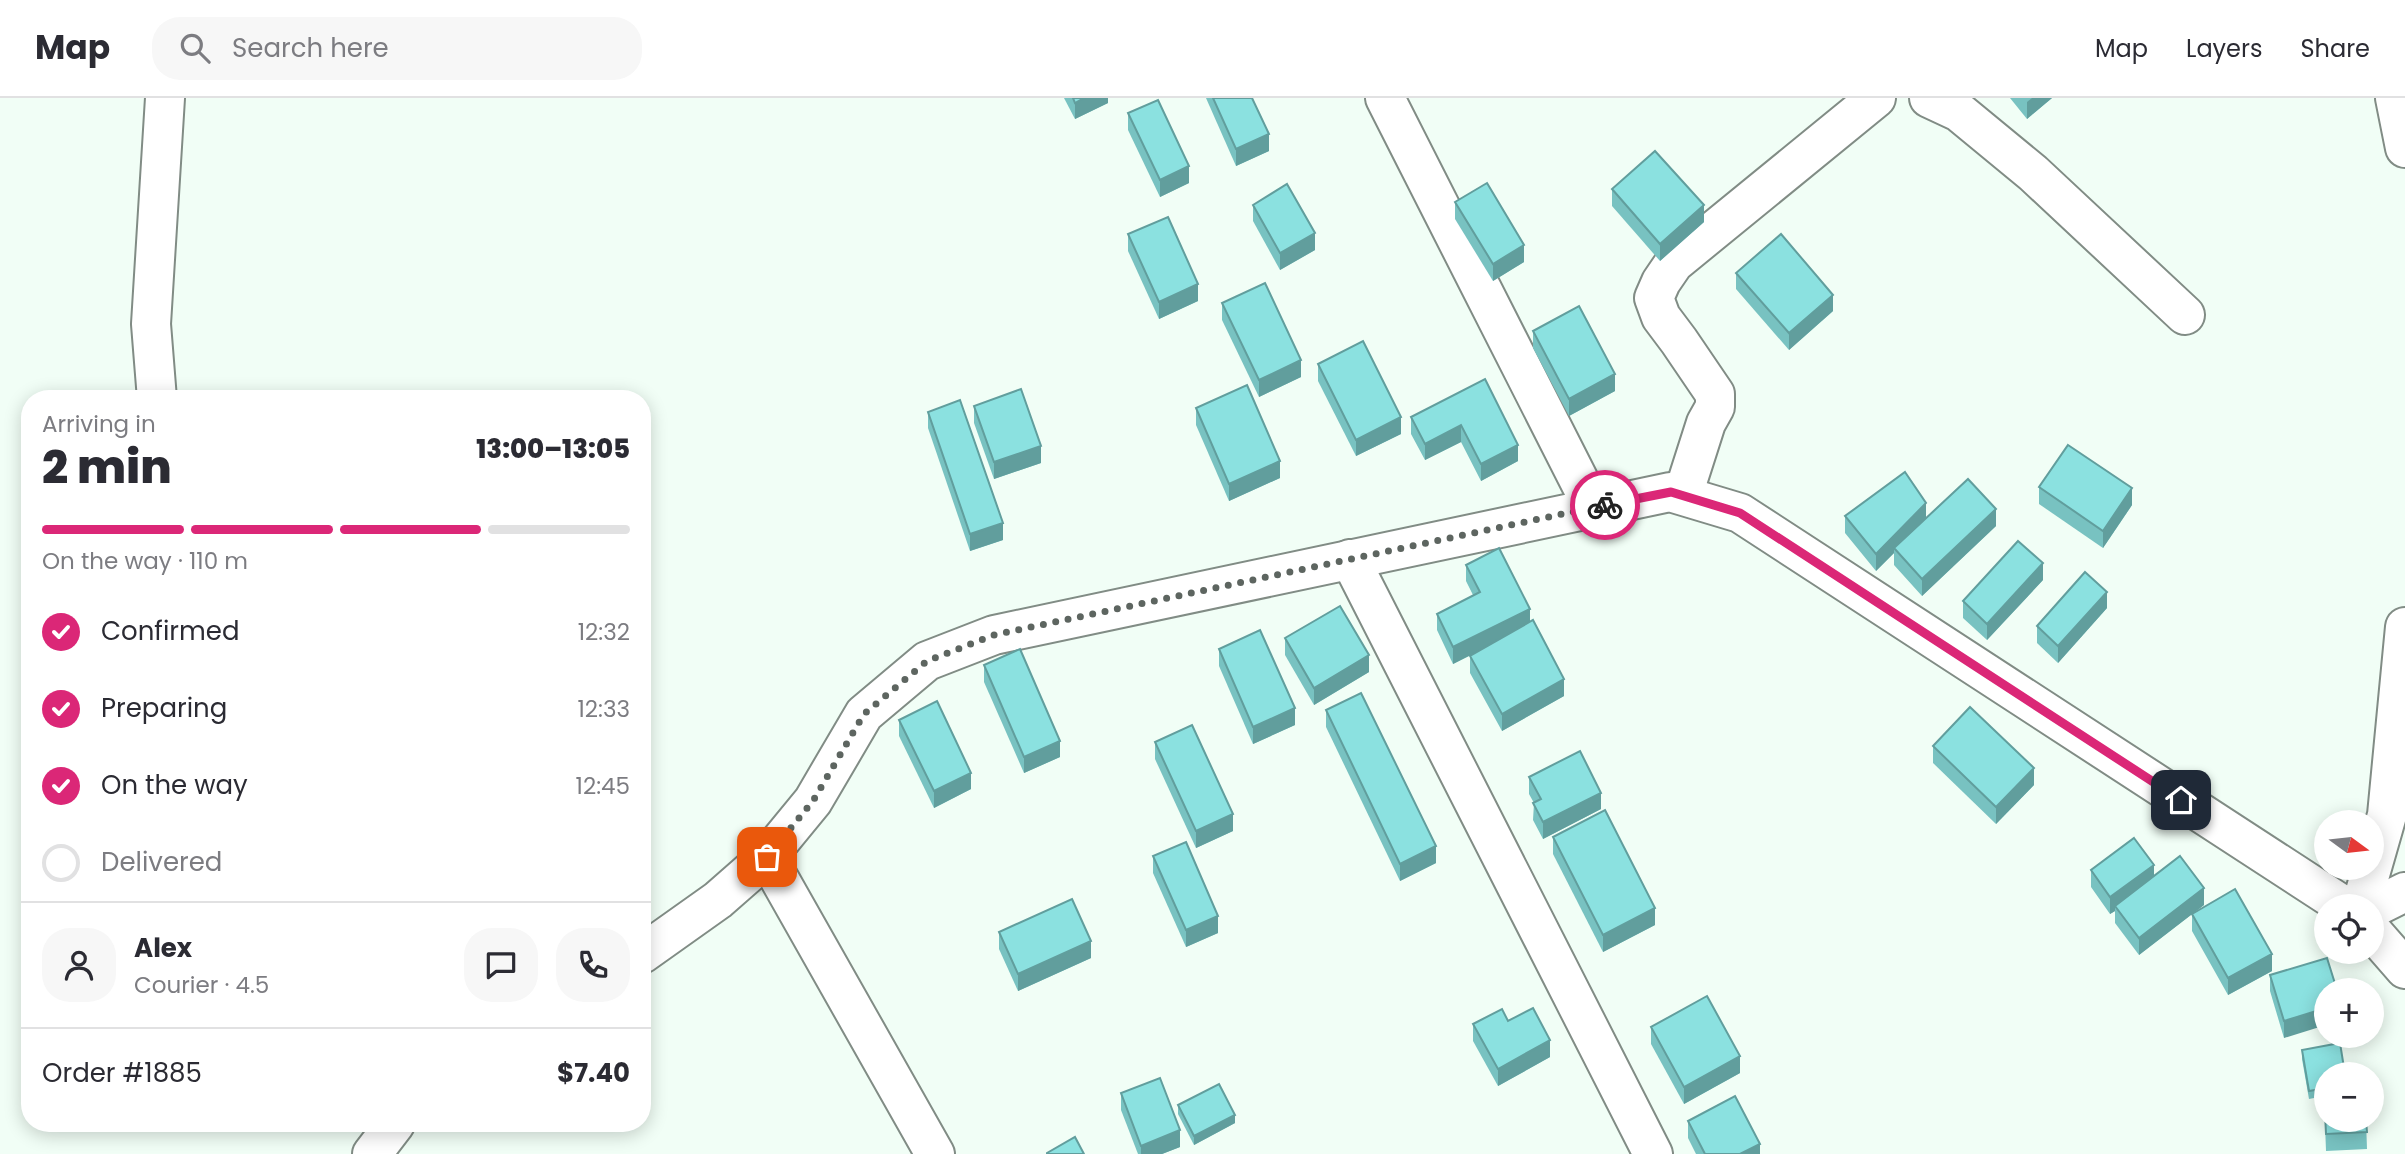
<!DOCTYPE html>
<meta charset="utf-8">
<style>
body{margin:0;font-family:Poppins,sans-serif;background:#f7f7f7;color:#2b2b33;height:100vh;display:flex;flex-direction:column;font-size:26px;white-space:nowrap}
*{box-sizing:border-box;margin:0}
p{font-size:23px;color:#7c7c81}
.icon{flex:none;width:38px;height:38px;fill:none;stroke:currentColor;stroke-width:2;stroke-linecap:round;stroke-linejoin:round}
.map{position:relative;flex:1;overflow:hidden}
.details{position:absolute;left:21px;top:292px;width:630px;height:742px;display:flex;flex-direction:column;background:#fff;border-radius:28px;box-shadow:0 4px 18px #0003}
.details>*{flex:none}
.needle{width:46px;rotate:105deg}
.controls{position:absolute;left:2314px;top:712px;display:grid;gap:14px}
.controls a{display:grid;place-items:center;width:70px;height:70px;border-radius:50%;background:#fff;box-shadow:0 4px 18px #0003;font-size:35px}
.pin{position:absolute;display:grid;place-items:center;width:60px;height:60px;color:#fff;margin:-30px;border-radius:14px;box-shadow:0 4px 10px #0006}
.courier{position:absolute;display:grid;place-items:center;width:70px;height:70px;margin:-35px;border:5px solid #db2777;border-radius:50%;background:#fff;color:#222;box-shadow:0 2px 9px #0007}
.overview em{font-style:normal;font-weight:800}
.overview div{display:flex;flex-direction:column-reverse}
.overview{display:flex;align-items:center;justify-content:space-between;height:119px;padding:0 21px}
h1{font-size:46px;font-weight:800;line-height:52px}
.bar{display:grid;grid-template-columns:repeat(4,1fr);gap:10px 7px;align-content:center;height:84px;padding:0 21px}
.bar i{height:9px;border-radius:5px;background:#e1e1e2}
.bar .active{background:#db2777}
.bar p{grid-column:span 4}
.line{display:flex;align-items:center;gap:18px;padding:0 21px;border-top:2px solid #e1e1e2}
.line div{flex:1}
.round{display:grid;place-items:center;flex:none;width:74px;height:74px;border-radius:28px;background:#f7f7f7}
ol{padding:0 21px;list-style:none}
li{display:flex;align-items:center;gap:21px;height:77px}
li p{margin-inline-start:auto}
li .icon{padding:7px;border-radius:50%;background:#db2777;color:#fff;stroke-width:4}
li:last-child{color:#7c7c81}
li i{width:38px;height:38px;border:4px solid #e1e1e2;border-radius:50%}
header{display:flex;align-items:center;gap:42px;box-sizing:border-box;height:98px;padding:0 35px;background:#fff;border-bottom:2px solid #e1e1e2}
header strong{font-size:33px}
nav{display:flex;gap:38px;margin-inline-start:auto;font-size:24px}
.search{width:490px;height:63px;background:#f7f7f7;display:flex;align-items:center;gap:18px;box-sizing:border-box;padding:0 24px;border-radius:28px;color:#7c7c81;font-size:26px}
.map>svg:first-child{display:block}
</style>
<header>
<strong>Map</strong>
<div class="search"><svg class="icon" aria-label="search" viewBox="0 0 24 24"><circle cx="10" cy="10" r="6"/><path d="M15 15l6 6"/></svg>Search here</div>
<nav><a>Map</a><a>Layers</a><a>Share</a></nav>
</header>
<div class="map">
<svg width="2405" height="1056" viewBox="0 0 2405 1056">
<rect width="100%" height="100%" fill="#f1fef6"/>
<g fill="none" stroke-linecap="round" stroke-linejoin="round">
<defs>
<g id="minor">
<polyline points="1385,0 1593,410"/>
<polyline points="1929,0 1959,14 2033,75 2185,217"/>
<polyline points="2395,0 2405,50"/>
<polyline points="157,301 151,226 165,0"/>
<polyline points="1683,397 1706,325 1715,309 1715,296 1679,243 1661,219 1654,200 1661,184 1674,165 1876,0"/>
<polyline points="1350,461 1653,1056"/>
<polyline points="767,759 935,1056"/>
<polyline points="2361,808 2387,717 2405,529"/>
<polyline points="2371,811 2405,794"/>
<polyline points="2371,832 2405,871"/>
<polyline points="642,856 718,802 767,759 813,703 864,616 927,563 994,537 1670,394 1740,415 2344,808"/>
<polyline points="372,1056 395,1026"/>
</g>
</defs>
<use href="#minor" stroke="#818c85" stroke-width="42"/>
<use href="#minor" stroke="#fff" stroke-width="38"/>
</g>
<g fill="#78c2c1">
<polygon points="1064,0 1108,0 1108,5 1075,21"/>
<polygon points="1206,0 1252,0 1269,53 1236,68"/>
<polygon points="2010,0 2052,0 2027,21"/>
<polygon points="1128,15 1189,85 1160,99 1128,32"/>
<polygon points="1612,91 1704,124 1660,163 1612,108"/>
<polygon points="1455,104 1524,164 1493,183 1455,121"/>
<polygon points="1253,107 1315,152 1280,172 1253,123"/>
<polygon points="1128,136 1198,203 1159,221 1128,153"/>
<polygon points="1736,175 1833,213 1789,252 1736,191"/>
<polygon points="1222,205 1301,279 1259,299 1222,222"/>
<polygon points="1533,233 1615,293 1569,318 1533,250"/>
<polygon points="1318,266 1401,336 1356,358 1318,283"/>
<polygon points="1485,281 1518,363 1481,383 1461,344 1425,362 1411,336 1411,319"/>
<polygon points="974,308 1041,365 994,381 974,325"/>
<polygon points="1196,310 1280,380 1229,403 1196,327"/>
<polygon points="928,314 1003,442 970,453 928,330"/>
<polygon points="2039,389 2132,407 2103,450 2039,406"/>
<polygon points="1845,418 1926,420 1996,428 1922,498 1894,467 1894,455 1876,473 1845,435"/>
<polygon points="1466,467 1530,524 1564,598 1502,633 1470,575 1470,558 1475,555 1453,566 1437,532 1437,516 1473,497 1466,483"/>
<polygon points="2043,482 1987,542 1963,520 1963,503"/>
<polygon points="2107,510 2058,565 2037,545 2037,528"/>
<polygon points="1285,540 1369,574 1314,607 1285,557"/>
<polygon points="1219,551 1295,627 1253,646 1219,568"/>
<polygon points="984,567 1060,659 1024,675 984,584"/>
<polygon points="1326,612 1436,765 1400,783 1326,629"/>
<polygon points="899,622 971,691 934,710 899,638"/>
<polygon points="1155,644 1233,733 1196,750 1155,661"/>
<polygon points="1933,648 2034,687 1996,726 1933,665"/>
<polygon points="1529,679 1601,711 1543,741 1533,722 1534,705 1529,696"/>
<polygon points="1553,739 1655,827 1603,854 1553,756"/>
<polygon points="1153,758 1218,835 1186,849 1153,775"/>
<polygon points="2091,772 2154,777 2204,807 2194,815 2272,873 2228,897 2192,833 2192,816 2139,857 2115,825 2115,813 2110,816 2091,789"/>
<polygon points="999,834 1091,860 1018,893 999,851"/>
<polygon points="2327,860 2284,940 2270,893 2270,877"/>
<polygon points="1508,923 1550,959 1498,988 1473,943 1473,926"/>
<polygon points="1651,929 1740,975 1684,1006 1651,946"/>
<polygon points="2302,952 2326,976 2326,1022 2366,1022 2367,1051 2326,1053 2324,998 2309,1001 2302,961"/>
<polygon points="1121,995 1180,1049 1162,1056 1138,1056 1121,1012"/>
<polygon points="1178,1007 1235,1025 1194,1047 1178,1016"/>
<polygon points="1688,1023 1760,1056 1696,1056 1688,1040"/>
</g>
<g fill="#619e9d">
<polygon points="1084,0 1108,0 1108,5 1075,21 1075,5"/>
<polygon points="2032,0 2052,0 2027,21 2027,4"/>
<polygon points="1269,36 1269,53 1236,68 1236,51"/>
<polygon points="1189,68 1189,85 1160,99 1160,82"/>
<polygon points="1704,107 1704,124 1660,163 1660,146"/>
<polygon points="1315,135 1315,152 1280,172 1280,155"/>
<polygon points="1524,147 1524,164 1493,183 1493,166"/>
<polygon points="1198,186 1198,203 1159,221 1159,204"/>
<polygon points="1833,197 1833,213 1789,252 1789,235"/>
<polygon points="1301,262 1301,279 1259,299 1259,282"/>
<polygon points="1615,276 1615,293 1569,318 1569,301"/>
<polygon points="1401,319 1401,336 1356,358 1356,342"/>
<polygon points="1461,327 1461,344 1425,362 1425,346"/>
<polygon points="1518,347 1518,363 1481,383 1481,366"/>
<polygon points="1041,348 1041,365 994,381 994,364"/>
<polygon points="1280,363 1280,380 1229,403 1229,386"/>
<polygon points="2132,390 2132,407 2103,450 2103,433"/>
<polygon points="1926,405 1926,422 1894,450 1894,455 1876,473 1876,456"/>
<polygon points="1996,411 1996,428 1922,498 1922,481"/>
<polygon points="1003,425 1003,442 970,453 970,436"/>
<polygon points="2043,465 2043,482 1987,542 1987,526"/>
<polygon points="2107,494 2107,510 2058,565 2058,548"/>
<polygon points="1530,511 1530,527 1453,566 1453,549"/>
<polygon points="1369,557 1369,574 1314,607 1314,590"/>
<polygon points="1564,581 1564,598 1502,633 1502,616"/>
<polygon points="1295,610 1295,627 1253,646 1253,629"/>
<polygon points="1060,643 1060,659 1024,675 1024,659"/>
<polygon points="2034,670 2034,687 1996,726 1996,709"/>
<polygon points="971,675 971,691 934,710 934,693"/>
<polygon points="1601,695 1601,711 1543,741 1543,724"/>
<polygon points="1233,716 1233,733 1196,750 1196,733"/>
<polygon points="1436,748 1436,765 1400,783 1400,766"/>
<polygon points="2154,767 2154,784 2115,808 2115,813 2110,816 2110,799"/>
<polygon points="2204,790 2204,807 2139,857 2139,840"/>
<polygon points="1655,810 1655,827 1603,854 1603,837"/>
<polygon points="1218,818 1218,835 1186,849 1186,832"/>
<polygon points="1091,843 1091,860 1018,893 1018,876"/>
<polygon points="2272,856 2272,873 2228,897 2228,880"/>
<polygon points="2326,910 2326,927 2284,940 2284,923"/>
<polygon points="1550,942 1550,959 1498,988 1498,971"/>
<polygon points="1740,958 1740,975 1684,1006 1684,989"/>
<polygon points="1235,1017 1235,1025 1194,1047 1194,1038"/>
<polygon points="1180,1032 1180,1049 1162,1056 1141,1056 1141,1048"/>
<polygon points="1760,1046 1760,1056 1740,1056"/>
</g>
<g fill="#8be1e0" stroke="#619e9d" stroke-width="2">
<polygon points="1073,0 1084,0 1075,5"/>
<polygon points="1213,0 1252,0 1269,36 1236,51"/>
<polygon points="1158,2 1189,68 1160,82 1128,15"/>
<polygon points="1655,53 1704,107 1660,146 1612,91"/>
<polygon points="1487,85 1524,147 1493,166 1455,104"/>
<polygon points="1287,86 1315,135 1280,155 1253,107"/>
<polygon points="1168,119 1198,186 1159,204 1128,136"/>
<polygon points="1781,136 1833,197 1789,235 1736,175"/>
<polygon points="1265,185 1301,262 1259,282 1222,205"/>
<polygon points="1579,208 1615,276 1569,301 1533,233"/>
<polygon points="1363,243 1401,319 1356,342 1318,266"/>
<polygon points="1485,281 1518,347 1481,366 1461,327 1425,346 1411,319"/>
<polygon points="1247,287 1280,363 1229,386 1196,310"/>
<polygon points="1021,291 1041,348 994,364 974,308"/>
<polygon points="960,302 1003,425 970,436 928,314"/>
<polygon points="2068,347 2132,390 2103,433 2039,389"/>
<polygon points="1905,374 1926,405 1876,456 1845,418"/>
<polygon points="1968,381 1996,411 1922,481 1894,450"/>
<polygon points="2018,443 2043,465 1987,526 1963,503"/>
<polygon points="1499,450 1530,511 1453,549 1437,516 1480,494 1466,467"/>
<polygon points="2085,474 2107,494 2058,548 2037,528"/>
<polygon points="1340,508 1369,557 1314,590 1285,540"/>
<polygon points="1533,522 1564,581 1502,616 1470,558"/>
<polygon points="1260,532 1295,610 1253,629 1219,551"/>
<polygon points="1020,551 1060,643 1024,659 984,567"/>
<polygon points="1361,595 1436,748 1400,766 1326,612"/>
<polygon points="937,603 971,675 934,693 899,622"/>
<polygon points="1970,609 2034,670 1996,709 1933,648"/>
<polygon points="1192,627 1233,716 1196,733 1155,644"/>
<polygon points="1580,653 1601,695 1543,724 1533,705 1541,701 1529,679"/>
<polygon points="1605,712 1655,810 1603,837 1553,739"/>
<polygon points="2134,740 2154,767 2110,799 2091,772"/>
<polygon points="1186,744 1218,818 1186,832 1153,758"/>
<polygon points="2180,758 2204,790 2139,840 2115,808"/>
<polygon points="2235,791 2272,856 2228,880 2192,816"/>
<polygon points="1072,801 1091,843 1018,876 999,834"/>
<polygon points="2327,860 2337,892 2326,892 2326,910 2284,923 2270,877"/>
<polygon points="1707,898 1740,958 1684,989 1651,929"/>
<polygon points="1533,910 1550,942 1498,971 1473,926 1502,911 1508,923"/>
<polygon points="2340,945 2345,976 2326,976 2326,990 2309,993 2302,952"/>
<polygon points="1160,980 1180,1032 1141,1048 1121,995"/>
<polygon points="1219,986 1235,1017 1194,1038 1178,1007"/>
<polygon points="2324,993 2326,993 2326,1022 2366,1022 2367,1034 2326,1036"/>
<polygon points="1735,998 1760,1046 1740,1056 1705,1056 1688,1023"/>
<polygon points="1075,1039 1084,1056 1047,1056 1047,1055"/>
</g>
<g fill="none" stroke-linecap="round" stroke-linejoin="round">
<polyline stroke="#5d6560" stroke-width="7" stroke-dasharray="0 12.6" points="767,759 813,703 864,616 927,563 994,537 1605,407"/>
<polyline stroke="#db2777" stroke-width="9" points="1605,407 1671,394 1740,415 2181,702"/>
</g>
</svg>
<div class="controls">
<a><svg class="needle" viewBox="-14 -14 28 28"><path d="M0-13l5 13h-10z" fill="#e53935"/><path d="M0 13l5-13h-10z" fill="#7c7c81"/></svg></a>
<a><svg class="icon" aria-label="locate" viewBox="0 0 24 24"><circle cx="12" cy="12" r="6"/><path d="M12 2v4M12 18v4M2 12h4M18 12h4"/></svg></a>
<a>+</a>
<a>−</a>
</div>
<div class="pin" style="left:767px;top:759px;background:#ea580c"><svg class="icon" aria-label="bag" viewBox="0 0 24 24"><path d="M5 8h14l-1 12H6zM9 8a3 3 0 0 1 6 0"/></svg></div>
<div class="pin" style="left:2181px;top:702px;background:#1f2937"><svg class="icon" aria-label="home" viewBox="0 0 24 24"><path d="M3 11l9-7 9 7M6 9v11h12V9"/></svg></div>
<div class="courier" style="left:1605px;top:407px"><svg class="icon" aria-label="bike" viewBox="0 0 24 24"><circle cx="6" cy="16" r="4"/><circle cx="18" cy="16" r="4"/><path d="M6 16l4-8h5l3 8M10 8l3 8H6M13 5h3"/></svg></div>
<section class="details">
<div class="overview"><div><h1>2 min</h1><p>Arriving in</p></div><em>13:00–13:05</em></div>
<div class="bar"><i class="active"></i><i class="active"></i><i class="active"></i><i></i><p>On the way · 110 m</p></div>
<ol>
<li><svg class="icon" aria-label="check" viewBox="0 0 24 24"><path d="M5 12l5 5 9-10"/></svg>Confirmed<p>12:32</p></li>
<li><svg class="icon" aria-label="check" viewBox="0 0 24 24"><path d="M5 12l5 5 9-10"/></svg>Preparing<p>12:33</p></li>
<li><svg class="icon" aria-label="check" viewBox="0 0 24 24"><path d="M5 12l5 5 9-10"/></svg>On the way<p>12:45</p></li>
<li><i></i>Delivered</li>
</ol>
<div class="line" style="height:126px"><a class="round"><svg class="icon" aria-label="person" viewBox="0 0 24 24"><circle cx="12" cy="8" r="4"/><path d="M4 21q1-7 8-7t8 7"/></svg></a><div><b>Alex</b><p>Courier · 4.5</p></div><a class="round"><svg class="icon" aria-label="chat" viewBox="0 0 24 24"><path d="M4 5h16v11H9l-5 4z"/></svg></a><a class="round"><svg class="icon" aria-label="phone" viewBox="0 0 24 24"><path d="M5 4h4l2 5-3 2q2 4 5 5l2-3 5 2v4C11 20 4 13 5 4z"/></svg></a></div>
<div class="line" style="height:91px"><div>Order #1885</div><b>$7.40</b></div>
</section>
</div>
